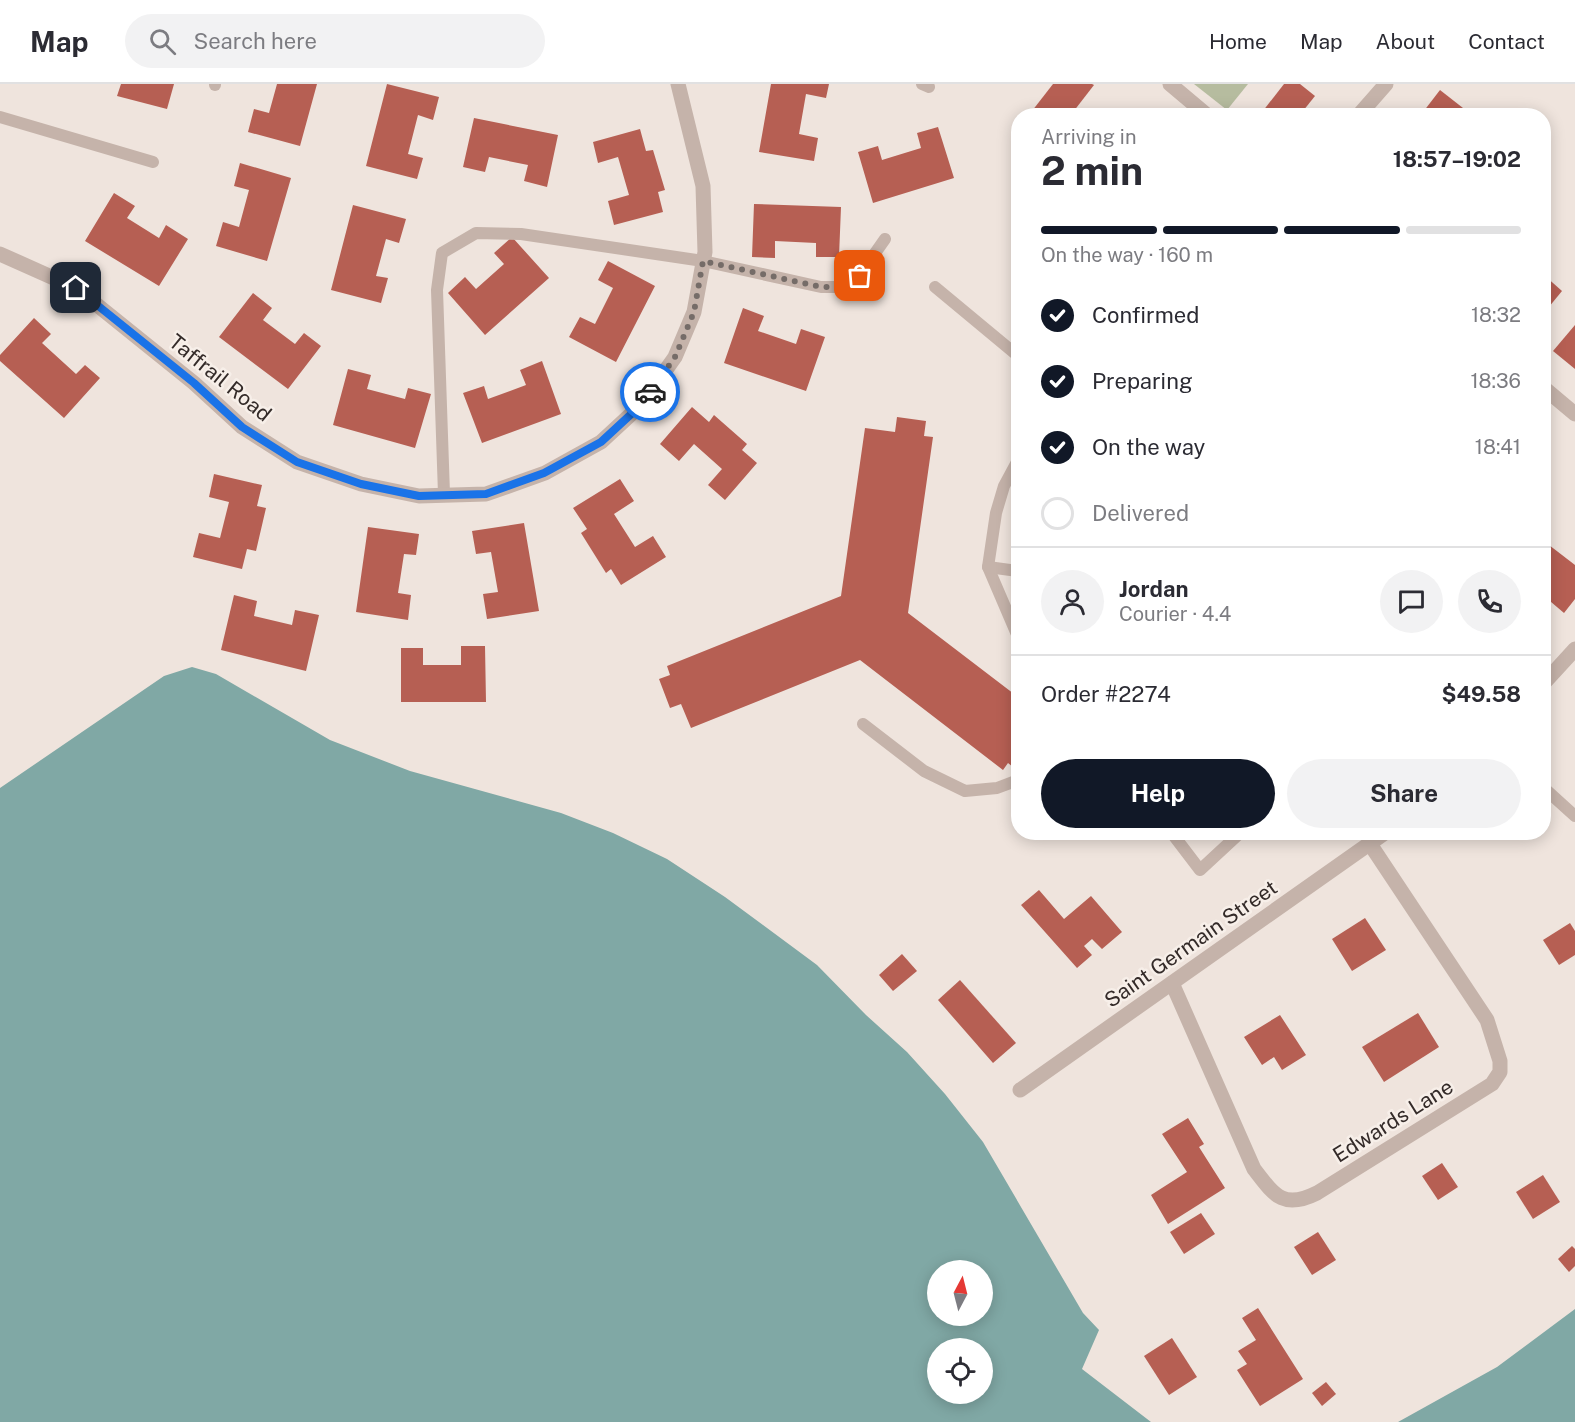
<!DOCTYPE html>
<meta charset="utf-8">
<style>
body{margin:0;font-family:"Public Sans",sans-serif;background:#f2f2f3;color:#2b2b33;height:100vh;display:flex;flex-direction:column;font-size:22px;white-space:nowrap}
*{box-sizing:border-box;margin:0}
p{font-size:20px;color:#7c7c81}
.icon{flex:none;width:33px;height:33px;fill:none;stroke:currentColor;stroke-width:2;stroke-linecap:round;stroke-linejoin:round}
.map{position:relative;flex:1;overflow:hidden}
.details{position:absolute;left:1011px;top:24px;width:540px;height:732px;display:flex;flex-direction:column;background:#fff;border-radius:24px;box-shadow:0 3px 15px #0003}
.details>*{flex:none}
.needle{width:39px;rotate:7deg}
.controls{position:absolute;left:927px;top:1176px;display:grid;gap:12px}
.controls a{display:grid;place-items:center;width:66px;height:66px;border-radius:50%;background:#fff;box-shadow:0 3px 15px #0003;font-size:30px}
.pin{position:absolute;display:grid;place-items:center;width:51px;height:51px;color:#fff;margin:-26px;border-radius:12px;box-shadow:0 3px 9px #0006}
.courier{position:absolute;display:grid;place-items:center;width:60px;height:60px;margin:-30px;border:4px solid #1a73e8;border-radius:50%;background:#fff;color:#222;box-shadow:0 2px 8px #0007}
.summary em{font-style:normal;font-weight:700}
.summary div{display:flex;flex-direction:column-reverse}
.summary{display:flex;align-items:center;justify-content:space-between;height:102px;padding:0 30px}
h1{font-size:39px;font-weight:700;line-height:45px}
.bar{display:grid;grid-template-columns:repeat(4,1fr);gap:9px 6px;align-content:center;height:72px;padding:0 30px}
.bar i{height:8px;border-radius:4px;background:#e1e1e2}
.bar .on{background:#111827}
.bar p{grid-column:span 4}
.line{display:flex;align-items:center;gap:15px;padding:0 30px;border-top:2px solid #e1e1e2}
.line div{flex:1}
.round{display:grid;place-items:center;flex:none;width:63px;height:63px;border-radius:32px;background:#f2f2f3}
ol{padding:0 30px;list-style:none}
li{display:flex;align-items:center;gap:18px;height:66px}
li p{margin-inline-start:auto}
li .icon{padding:6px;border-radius:50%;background:#111827;color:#fff;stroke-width:4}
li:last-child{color:#7c7c81}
li i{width:33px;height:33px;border:3px solid #e1e1e2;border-radius:50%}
.action{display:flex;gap:12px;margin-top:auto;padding:12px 30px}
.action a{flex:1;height:69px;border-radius:36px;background:#111827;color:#fff;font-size:24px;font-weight:700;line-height:69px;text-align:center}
.action a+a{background:#f2f2f3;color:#2b2b33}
header{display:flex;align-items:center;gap:36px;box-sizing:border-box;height:84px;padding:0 30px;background:#fff;border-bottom:2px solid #e1e1e2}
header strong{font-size:28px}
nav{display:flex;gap:33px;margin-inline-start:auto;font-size:21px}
.search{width:420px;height:54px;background:#f2f2f3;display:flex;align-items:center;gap:15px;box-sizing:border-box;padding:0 21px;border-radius:33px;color:#7c7c81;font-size:22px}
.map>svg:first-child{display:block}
</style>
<header>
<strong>Map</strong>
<div class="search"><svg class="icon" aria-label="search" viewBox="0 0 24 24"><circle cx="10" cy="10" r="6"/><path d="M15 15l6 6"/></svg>Search here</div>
<nav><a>Home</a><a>Map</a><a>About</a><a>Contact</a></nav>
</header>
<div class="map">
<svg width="1575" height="1338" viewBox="0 0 1575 1338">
<rect width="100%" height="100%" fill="#efe4dd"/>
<polygon fill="#b6bc9f" points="1194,0 1248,0 1227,26"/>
<g fill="#80a8a5" fill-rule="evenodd">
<path d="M192,583L216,590L330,656L410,687L561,729L613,749L667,775L725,813L817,881L866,931L907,968L945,1010L983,1058L1083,1229L1099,1246L1082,1285L1151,1338H0V704L164,592ZM982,1186V1232H938V1186ZM982,1264V1310H938V1264Z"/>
<polygon points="1575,1225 1575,1338 1398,1338 1497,1283"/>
</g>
<g fill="#b65f53">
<polygon points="121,0 174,0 167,25 117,12"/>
<polygon points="277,0 317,0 300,62 248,48 254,25 269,29"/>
<polygon points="387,0 439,13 433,36 418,31 408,70 423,74 417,95 366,82"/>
<polygon points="771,0 829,0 826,14 806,10 799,50 818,54 814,77 759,68"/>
<polygon points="1053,0 1092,0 1094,1 1070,32 1037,32 1032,27"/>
<polygon points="1284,0 1300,0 1315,12 1299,32 1259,32"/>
<polygon points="1440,6 1463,24 1457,32 1420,32"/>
<polygon points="474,34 558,51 547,103 524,97 528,81 489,73 485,88 463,83"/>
<polygon points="938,43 954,94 873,119 858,68 878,62 882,76 921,64 917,49"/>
<polygon points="640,45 646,67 653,66 665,106 658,108 663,128 614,141 608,117 629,111 618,73 598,79 593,58"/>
<polygon points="240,79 291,94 267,177 216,162 223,138 239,143 249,106 234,102"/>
<polygon points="114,109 135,122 127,134 159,154 166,141 188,155 159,202 85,157"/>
<polygon points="754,120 841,123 839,173 816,173 816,159 775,157 775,174 752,173"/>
<polygon points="353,121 406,135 399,159 386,155 376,192 388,194 381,219 331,206"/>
<polygon points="512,153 549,194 485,251 448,209 465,193 476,205 504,180 494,169"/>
<polygon points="608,177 655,202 616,278 569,253 580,233 595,240 613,204 598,196"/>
<polygon points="1544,191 1562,207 1544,229"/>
<polygon points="253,209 272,224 263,236 295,260 304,249 321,262 288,305 219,253"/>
<polygon points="743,224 764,232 758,247 796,260 801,245 825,253 806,307 724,279"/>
<polygon points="34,234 51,250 42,259 76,290 85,281 100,294 64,334 0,277 0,271"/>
<polygon points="1575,241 1575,285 1553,267"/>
<polygon points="542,277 561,330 482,359 463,309 484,302 488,315 526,301 520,286"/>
<polygon points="348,285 371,291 367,305 405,315 408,304 431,310 415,364 333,341"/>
<polygon points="692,323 709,338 714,331 747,360 742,366 757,379 725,416 708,401 722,385 694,360 679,377 660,360"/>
<polygon points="897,333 926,337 924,352 933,353 908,529 1018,613 1018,687 1008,679 1003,686 860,576 691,644 681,620 670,624 659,595 670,591 667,582 841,512 865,344 895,348"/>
<polygon points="214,390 262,401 257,422 266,424 256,467 247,465 242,485 193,473 199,449 220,454 229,418 209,413"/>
<polygon points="620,395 634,417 614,430 635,463 653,452 666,473 621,501 611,485 606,489 581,449 587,445 573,424"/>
<polygon points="524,439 539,527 487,535 483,510 498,508 491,468 476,470 472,447"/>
<polygon points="368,443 419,450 416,471 404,470 398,509 411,511 408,536 356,528"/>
<polygon points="1549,461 1575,481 1575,515 1564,529 1544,512 1544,468"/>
<polygon points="234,511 257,517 254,532 292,541 295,526 319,531 306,587 221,566"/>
<polygon points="461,562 485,562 486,618 401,618 401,564 423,564 423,581 461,581"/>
<polygon points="1039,806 1064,835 1091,812 1122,848 1102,865 1092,855 1084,862 1092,871 1077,884 1021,821"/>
<polygon points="1365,834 1386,866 1352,887 1332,855"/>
<polygon points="1570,839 1575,847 1575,871 1559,881 1543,856"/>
<polygon points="902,870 917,887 893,907 879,891"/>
<polygon points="960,896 1016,959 993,979 938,916"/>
<polygon points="1418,929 1439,963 1384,998 1362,963"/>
<polygon points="1280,931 1306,971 1282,986 1274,973 1262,981 1244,953"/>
<polygon points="1188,1034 1204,1060 1199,1063 1225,1104 1168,1140 1151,1111 1187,1088 1162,1050"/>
<polygon points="1442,1079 1458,1103 1438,1116 1422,1092"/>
<polygon points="1543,1091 1560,1118 1533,1135 1516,1108"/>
<polygon points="1201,1129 1215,1150 1184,1170 1170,1148"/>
<polygon points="1318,1148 1336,1176 1312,1191 1294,1163"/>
<polygon points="1572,1162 1575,1165 1575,1182 1569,1188 1558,1175"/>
<polygon points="1258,1224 1303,1295 1260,1322 1237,1286 1247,1280 1238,1267 1256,1256 1242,1234"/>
<polygon points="1172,1254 1197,1293 1169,1311 1144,1272"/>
<polygon points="1326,1298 1336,1310 1322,1322 1312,1309"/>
</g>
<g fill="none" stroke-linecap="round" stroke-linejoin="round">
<g stroke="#c5b3aa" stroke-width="12">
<polyline points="922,0 929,3"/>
<polyline points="215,1 215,0"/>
<polyline points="0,33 153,78"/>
<polyline points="935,203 1018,272"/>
<polyline points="1018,376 1004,402 996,429 988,483 1018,553"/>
<polyline points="444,410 437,206 442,169 476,149 521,150 703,177 821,203 847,203 859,192 885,155"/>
<polyline points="988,483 1018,487"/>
<polyline points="863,640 924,687 965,707 997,704 1018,696"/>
<polyline points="1544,704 1575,732"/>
<polyline points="1171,748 1200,786 1241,748"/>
</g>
<g stroke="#c5b3aa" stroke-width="15">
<polyline points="1170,0 1208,32"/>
<polyline points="1358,32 1386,0"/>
<polyline points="0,170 76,204 194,299 242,343 297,378 361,400 419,412 486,410 545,389 601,358 641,321 675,273 694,228 705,168 703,102 678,0"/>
<polyline points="1544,304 1575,330"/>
<polyline points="1544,599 1575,565"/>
<path d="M1172,899L1254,1085C1274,1111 1283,1126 1317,1109L1492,1000L1500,988V977L1487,936L1370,760"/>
<polyline points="1020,1006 1386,748"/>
</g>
</g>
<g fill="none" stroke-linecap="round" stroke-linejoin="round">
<polyline stroke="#756c68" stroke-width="6" stroke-dasharray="0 10.8" points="650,308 675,273 694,228 703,177 821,203 847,203 860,192"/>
<polyline stroke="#1a73e8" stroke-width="8" points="76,204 194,299 242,343 297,378 361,400 419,412 486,410 544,389 601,358 641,321 650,308"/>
</g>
<g text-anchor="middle" stroke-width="5" stroke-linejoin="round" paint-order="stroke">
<g font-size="21" fill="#342b29" stroke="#f7efe9">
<text transform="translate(220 294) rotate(39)" y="7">Taffrail Road</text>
<text transform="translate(1191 860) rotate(-35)" y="7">Saint Germain Street</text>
<text transform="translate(1393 1037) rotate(-32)" y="7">Edwards Lane</text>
</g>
</g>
</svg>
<div class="controls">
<a><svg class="needle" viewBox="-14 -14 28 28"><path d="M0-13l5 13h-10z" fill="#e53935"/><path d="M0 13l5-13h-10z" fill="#7c7c81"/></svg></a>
<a><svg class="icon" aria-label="locate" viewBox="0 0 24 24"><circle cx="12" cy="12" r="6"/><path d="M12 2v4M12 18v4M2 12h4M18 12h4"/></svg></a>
</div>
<div class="pin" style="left:860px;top:192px;background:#ea580c"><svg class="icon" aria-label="bag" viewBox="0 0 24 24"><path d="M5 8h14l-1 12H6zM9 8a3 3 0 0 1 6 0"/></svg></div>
<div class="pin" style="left:76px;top:204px;background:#1f2937"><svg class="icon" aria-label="home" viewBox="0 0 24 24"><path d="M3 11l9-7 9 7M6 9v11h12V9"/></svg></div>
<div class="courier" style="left:650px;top:308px"><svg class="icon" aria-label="car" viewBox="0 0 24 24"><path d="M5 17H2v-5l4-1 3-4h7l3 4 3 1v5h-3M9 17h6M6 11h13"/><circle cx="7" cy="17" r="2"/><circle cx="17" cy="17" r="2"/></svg></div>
<section class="details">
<div class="summary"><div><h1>2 min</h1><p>Arriving in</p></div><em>18:57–19:02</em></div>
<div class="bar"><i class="on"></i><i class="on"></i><i class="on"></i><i></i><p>On the way · 160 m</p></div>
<ol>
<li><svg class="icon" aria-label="check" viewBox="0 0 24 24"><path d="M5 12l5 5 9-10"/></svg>Confirmed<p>18:32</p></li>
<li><svg class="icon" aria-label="check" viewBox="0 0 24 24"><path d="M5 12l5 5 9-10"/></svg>Preparing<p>18:36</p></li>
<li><svg class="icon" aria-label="check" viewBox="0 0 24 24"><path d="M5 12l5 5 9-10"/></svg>On the way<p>18:41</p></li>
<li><i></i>Delivered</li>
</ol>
<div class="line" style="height:108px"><a class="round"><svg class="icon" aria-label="person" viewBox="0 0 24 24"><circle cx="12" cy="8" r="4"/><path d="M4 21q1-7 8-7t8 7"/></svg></a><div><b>Jordan</b><p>Courier · 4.4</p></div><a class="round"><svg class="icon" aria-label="chat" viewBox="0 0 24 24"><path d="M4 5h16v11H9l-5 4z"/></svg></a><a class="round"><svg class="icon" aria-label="phone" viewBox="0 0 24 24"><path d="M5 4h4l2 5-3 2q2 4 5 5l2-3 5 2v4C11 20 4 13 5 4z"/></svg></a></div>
<div class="line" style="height:78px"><div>Order #2274</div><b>$49.58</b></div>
<div class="action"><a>Help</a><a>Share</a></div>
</section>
</div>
